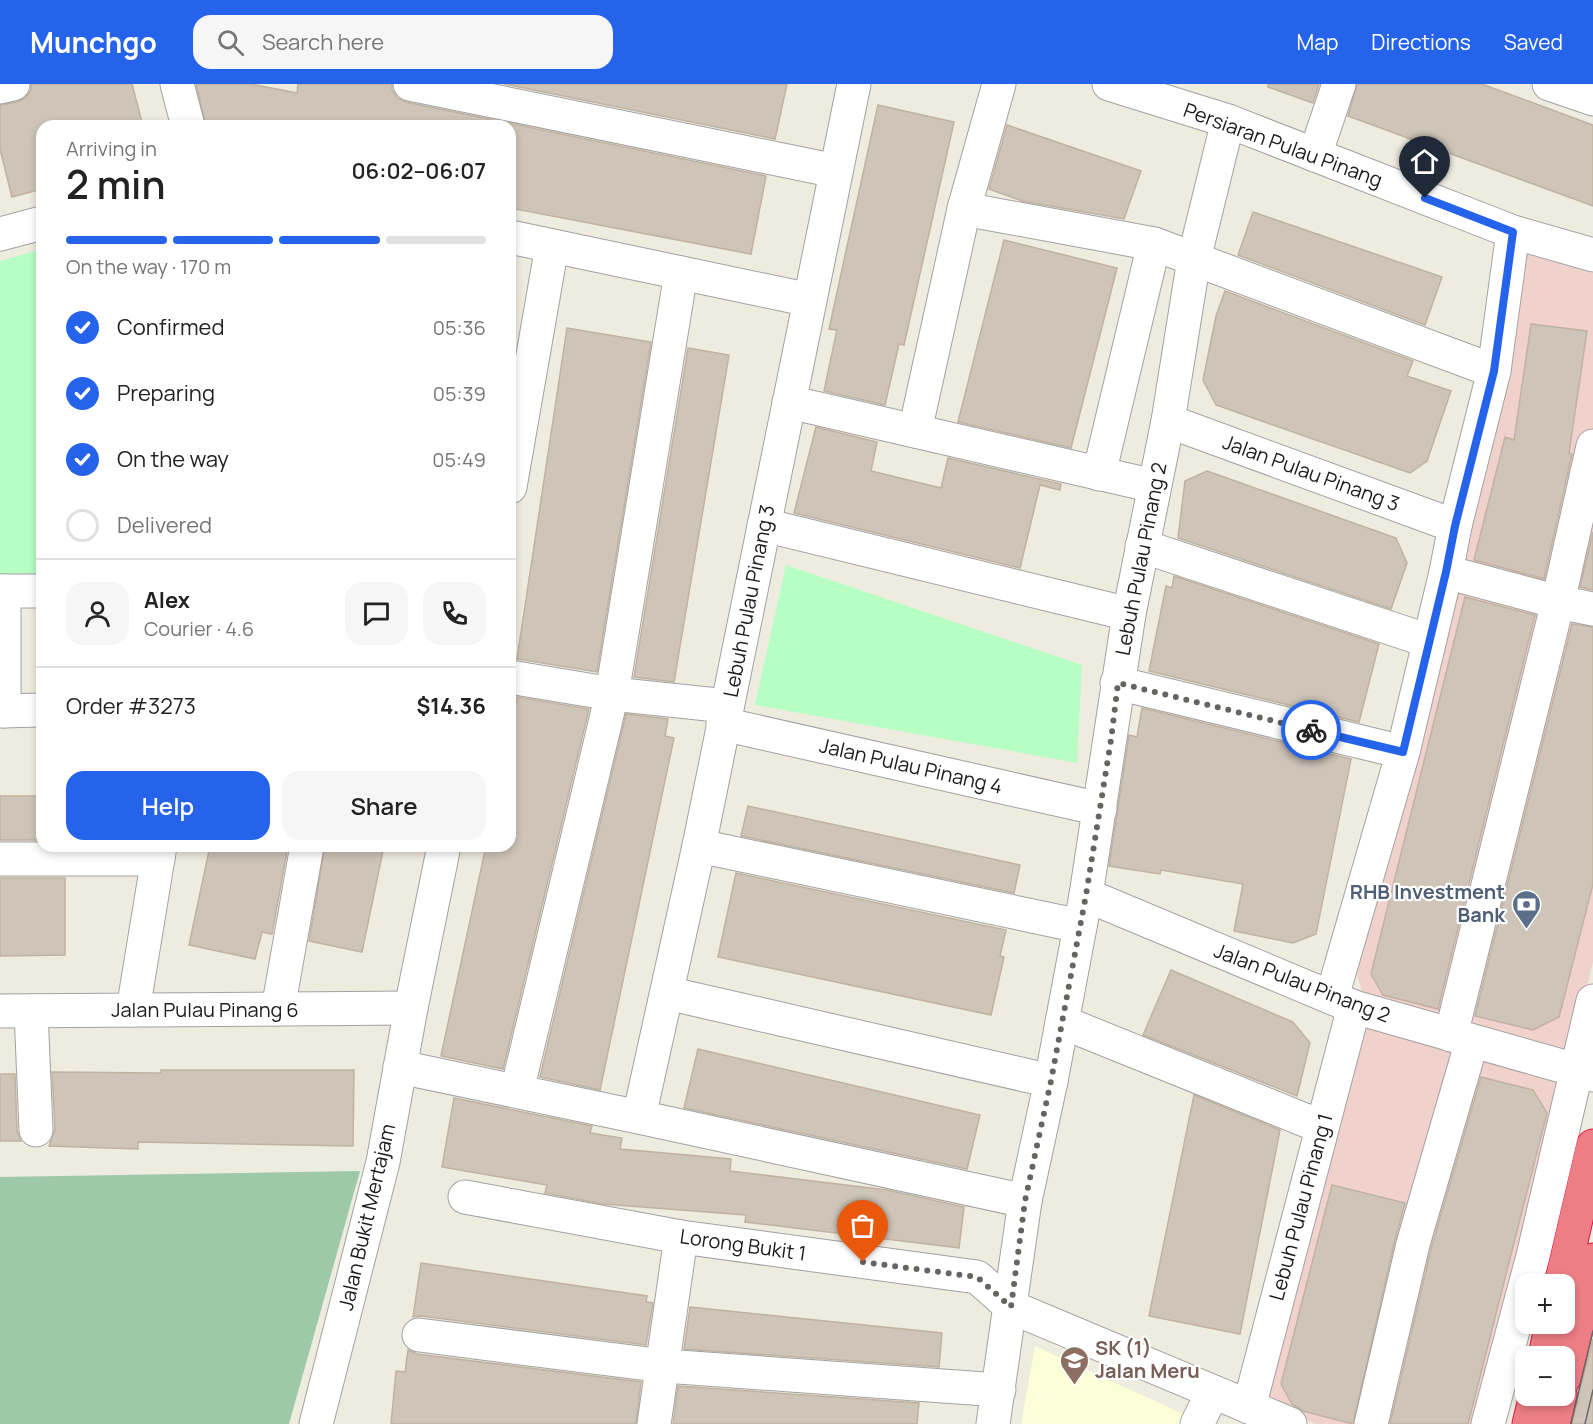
<!DOCTYPE html>
<meta charset="utf-8">
<style>
body{margin:0;font-family:Manrope,sans-serif;background:#f6f6f6;color:#222;height:100vh;display:flex;flex-direction:column;font-size:22px;white-space:nowrap}
*{box-sizing:border-box;margin:0}
p{font-size:20px;color:#767676}
.icon{flex:none;width:33px;height:33px;fill:none;stroke:currentColor;stroke-width:2;stroke-linecap:round;stroke-linejoin:round}
.map{position:relative;flex:1;overflow:hidden}
.panel{position:absolute;left:36px;top:36px;width:480px;height:732px;display:flex;flex-direction:column;background:#fff;border-radius:18px;box-shadow:0 3px 9px #0003}
.panel>*{flex:none}
.controls{position:absolute;left:1515px;top:1190px;display:grid;gap:12px}
.controls a{display:grid;place-items:center;width:60px;height:60px;border-radius:12px;background:#fff;box-shadow:0 3px 9px #0003;font-size:30px}
.pin{position:absolute;display:grid;place-items:center;width:51px;height:51px;color:#fff;margin:-62px -26px;border-radius:50% 50% 50% 0;rotate:-45deg;box-shadow:0 0 6px #0007}
.pin .icon{rotate:45deg}
.courier{position:absolute;display:grid;place-items:center;width:60px;height:60px;margin:-30px;border:4px solid #2563eb;border-radius:50%;background:#fff;color:#222;box-shadow:0 2px 8px #0007}
.overview em{font-style:normal;font-weight:600}
.overview div{display:flex;flex-direction:column-reverse}
.overview{display:flex;align-items:center;justify-content:space-between;height:102px;padding:0 30px}
h1{font-size:39px;font-weight:600;line-height:45px}
.bar{display:grid;grid-template-columns:repeat(4,1fr);gap:9px 6px;align-content:center;height:72px;padding:0 30px}
.bar i{height:8px;border-radius:4px;background:#e0e0e0}
.bar .selected{background:#2563eb}
.bar p{grid-column:span 4}
.line{display:flex;align-items:center;gap:15px;padding:0 30px;border-top:2px solid #e0e0e0}
.line div{flex:1}
.round{display:grid;place-items:center;flex:none;width:63px;height:63px;border-radius:18px;background:#f6f6f6}
ol{padding:0 30px;list-style:none}
li{display:flex;align-items:center;gap:18px;height:66px}
li p{margin-inline-start:auto}
li .icon{padding:6px;border-radius:50%;background:#2563eb;color:#fff;stroke-width:4}
li:last-child{color:#767676}
li i{width:33px;height:33px;border:3px solid #e0e0e0;border-radius:50%}
.button{display:flex;gap:12px;margin-top:auto;padding:12px 30px}
.button a{flex:1;height:69px;border-radius:18px;background:#2563eb;color:#fff;font-size:24px;font-weight:600;line-height:69px;text-align:center}
.button a+a{background:#f6f6f6;color:#222}
header{display:flex;align-items:center;gap:36px;box-sizing:border-box;height:84px;padding:0 30px;background:#2563eb;color:#fff}
header strong{font-size:28px}
nav{display:flex;gap:33px;margin-inline-start:auto;font-size:21px}
.search{width:420px;height:54px;background:#f6f6f6;display:flex;align-items:center;gap:15px;box-sizing:border-box;padding:0 21px;border-radius:18px;color:#767676;font-size:22px}
.map>svg:first-child{display:block}
</style>
<header>
<strong>Munchgo</strong>
<div class="search"><svg class="icon" aria-label="search" viewBox="0 0 24 24"><circle cx="10" cy="10" r="6"/><path d="M15 15l6 6"/></svg>Search here</div>
<nav><a>Map</a><a>Directions</a><a>Saved</a></nav>
</header>
<div class="map">
<svg width="1593" height="1340" viewBox="0 0 1593 1340">
<rect width="100%" height="100%" fill="#eeebdf"/>
<polygon fill="#f1d1cc" points="1518,168 1593,189 1593,878 1478,1340 1316,1340 1260,1316 1364,913 1354,882"/>
<polygon fill="#fbffd7" points="1035,1262 1205,1340 1021,1340"/>
<polygon fill="#9ec9a9" points="360,1087 289,1340 0,1340 0,1093"/>
<g fill="#b6fec3">
<polygon points="42,165 42,492 0,493 0,177"/>
<polygon points="786,481 1082,581 1077,679 755,621"/>
</g>
<g fill="#cec4b8" stroke="#c1b2a0" stroke-width="1.5">
<polygon points="31,0 132,0 143,42 42,42 42,105 12,113 0,65 0,21 17,18 25,14 31,6"/>
<polygon points="196,0 251,0 297,9 298,0 392,0 392,6 397,14 406,18 766,92 751,170 510,124 510,42 206,42"/>
<polygon points="504,0 787,0 775,55"/>
<polygon points="1268,0 1319,0 1313,19 1268,3"/>
<polygon points="1357,0 1482,0 1593,41 1593,122 1348,32"/>
<polygon points="878,21 954,38 904,261 899,260 885,321 824,307 837,246 829,245"/>
<polygon points="1007,41 1141,87 1124,135 1022,117 989,105"/>
<polygon points="1253,128 1442,193 1425,241 1238,171"/>
<polygon points="1004,156 1117,184 1071,364 958,338"/>
<polygon points="1225,207 1413,277 1407,292 1451,307 1427,377 1410,389 1216,321 1203,296 1216,232"/>
<polygon points="1531,240 1587,247 1569,369 1572,370 1544,495 1474,476 1505,353 1514,356"/>
<polygon points="567,244 651,258 597,588 517,575"/>
<polygon points="688,264 729,271 674,598 634,593"/>
<polygon points="816,343 877,358 871,387 941,404 948,374 1061,400 1060,406 1040,401 1020,484 794,429"/>
<polygon points="1207,387 1396,454 1407,479 1391,525 1178,454 1185,397"/>
<polygon points="1593,448 1593,506 1580,503"/>
<polygon points="1174,492 1379,560 1359,638 1149,587 1166,502 1172,504"/>
<polygon points="1465,513 1535,531 1438,925 1383,911 1371,890"/>
<polygon points="1572,540 1593,543 1593,800 1559,933 1533,946 1475,932"/>
<polygon points="517,613 589,625 503,985 441,972 486,762 510,762 510,650"/>
<polygon points="1142,624 1351,675 1316,850 1293,859 1234,847 1243,800 1161,786 1160,790 1109,782 1129,651 1137,653"/>
<polygon points="626,630 668,635 665,652 674,654 600,1006 540,993"/>
<rect x="0" y="712" width="42" height="44"/>
<polygon points="748,722 1020,781 1014,809 741,752"/>
<polygon points="210,762 288,762 272,850 262,848 255,875 189,861"/>
<polygon points="325,762 384,762 362,868 309,857"/>
<polygon points="736,789 1006,846 1000,872 1004,873 991,931 718,873"/>
<polygon points="0,794 65,794 65,871 0,872"/>
<polygon points="1171,886 1293,938 1310,959 1297,1012 1143,951"/>
<polygon points="698,965 980,1031 967,1085 684,1024"/>
<polygon points="161,986 354,986 353,1062 138,1058 138,1065 49,1062 55,1045 52,988 161,989"/>
<polygon points="0,990 15,990 17,1047 21,1057 0,1057"/>
<polygon points="1481,993 1533,1006 1547,1029 1468,1340 1390,1340 1431,1165"/>
<polygon points="1194,1011 1280,1046 1240,1250 1149,1232"/>
<polygon points="454,1014 592,1042 590,1049 622,1054 620,1065 731,1075 730,1087 887,1106 964,1123 959,1164 745,1138 746,1131 603,1120 545,1109 547,1101 442,1083"/>
<polygon points="1332,1101 1405,1119 1395,1156 1353,1340 1303,1327 1292,1320 1281,1300"/>
<polygon points="421,1179 647,1212 646,1218 653,1219 646,1261 421,1232 413,1233"/>
<polygon points="690,1223 942,1249 939,1283 684,1265"/>
<polygon points="1593,1255 1593,1340 1572,1340 1578,1315 1578,1306 1582,1298"/>
<polygon points="408,1266 417,1270 641,1298 636,1340 391,1340 396,1287 405,1288"/>
<polygon points="678,1302 919,1319 917,1340 673,1340"/>
</g>
<g fill="none" stroke-linecap="round" stroke-linejoin="round">
<defs>
<g id="minor">
<polyline points="177,0 188,42"/>
<polyline points="410,0 836,87"/>
<polyline points="1109,0 1228,37 1513,148 1593,171"/>
<polyline points="1549,0 1593,15"/>
<polyline points="0,3 13,0"/>
<polyline points="1315,71 1339,0"/>
<polyline points="964,125 1154,160 1494,287"/>
<polyline points="0,150 42,139"/>
<polyline points="510,153 810,216"/>
<polyline points="789,318 1154,402"/>
<polyline points="1168,337 1455,442"/>
<polyline points="915,347 964,125 999,0"/>
<polyline points="1099,390 1154,160"/>
<polyline points="510,403 552,162"/>
<polyline points="764,441 1129,530"/>
<polyline points="1142,462 1429,557"/>
<polyline points="1446,488 1558,518 1593,525"/>
<polyline points="0,507 42,507"/>
<polyline points="510,593 612,610 727,622"/>
<polyline points="1117,599 1403,668"/>
<polyline points="0,627 42,626"/>
<polyline points="4,627 4,507"/>
<polyline points="723,640 1100,725"/>
<polyline points="699,762 1080,842"/>
<polyline points="0,775 158,775"/>
<polyline points="1086,811 1354,923 1593,991"/>
<polyline points="667,909 1051,997"/>
<polyline points="1332,913 1403,668 1446,488 1455,442 1494,287 1513,148"/>
<polyline points="278,925 307,762"/>
<polyline points="133,926 160,762"/>
<polyline points="0,927 411,924"/>
<polyline points="31,927 36,1046"/>
<polyline points="1062,938 1322,1043"/>
<polyline points="1451,951 1558,518 1593,362"/>
<polyline points="400,983 639,1033 1025,1117"/>
<polyline points="517,1007 612,610 681,189"/>
<polyline points="639,1033 699,762 854,0"/>
<polyline points="465,1113 681,1153 977,1193 1011,1223 1290,1340"/>
<polyline points="419,1251 664,1282 999,1306"/>
<polyline points="1249,1323 1354,923"/>
<polyline points="316,1340 383,1078 411,924 444,762"/>
<polyline points="654,1340 681,1153"/>
<polyline points="993,1340 1025,1117 1051,997 1086,811 1129,530 1168,337 1194,175 1228,37"/>
<polyline points="1197,1340 1213,1308"/>
<polyline points="1371,1340 1413,1160 1472,957"/>
<polyline points="1488,1340 1533,1172 1593,917"/>
</g>
<g id="highway">
<polyline points="1561,1200 1593,1062"/>
<polyline points="1545,1272 1552,1239"/>
<polyline points="1564,1294 1593,1176"/>
<polyline points="1529,1340 1536,1311"/>
<polyline points="1553,1340 1560,1311"/>
</g>
</defs>
<use href="#minor" stroke="#a2a2a2" stroke-width="35"/>
<use href="#highway" stroke="#e51344" stroke-width="35"/>
<use href="#minor" stroke="#fff" stroke-width="33"/>
<use href="#highway" stroke="#ee7e86" stroke-width="33"/>
<g stroke="#696969" stroke-width="1.5">
<polyline points="1571,1340 1593,1247"/>
<polyline points="1585,1340 1593,1306"/>
</g>
</g>
<g fill="none" stroke-linecap="round" stroke-linejoin="round">
<polyline stroke="#656460" stroke-width="6" stroke-dasharray="0 10.8" points="863,1178 977,1193 1011,1223 1025,1117 1051,997 1086,811 1111,656 1118,599 1311,646"/>
<polyline stroke="#2563eb" stroke-width="8" points="1311,646 1403,668 1446,488 1455,442 1494,287 1513,148 1425,114"/>
</g>
<defs>
<symbol id="bank-pin" viewBox="-11 -11 22 30"><path d="M0 17L-7.5 6A9.5 9.5 0 1 1 7.5 6Z" fill="#5c6f8a" stroke="#fff"/><path d="M-6-4H6V4H-6ZM0-2.3a2.3 2.3 0 1 0 0 4.6a2.3 2.3 0 1 0 0-4.6Z" fill="#fff"/></symbol>
<symbol id="school-pin" viewBox="-11 -11 22 30"><path d="M0 17L-7.5 6A9.5 9.5 0 1 1 7.5 6Z" fill="#8d6e63" stroke="#fff"/><path d="M0-5L7-2L0 1L-7-2ZM-4 1L0 2.5L4 1V4Q0 6-4 4Z" fill="#fff"/></symbol>
</defs>
<g fill-rule="evenodd">
<use href="#bank-pin" x="1510" y="804" width="33" height="45"/>
<use href="#school-pin" x="1058" y="1260" width="33" height="45"/>
</g>
<g text-anchor="middle" stroke-width="4.5" stroke-linejoin="round" paint-order="stroke">
<g font-size="20" fill="#1b1b1b" stroke="#fff">
<text transform="translate(1283 61) rotate(20)" y="7">Persiaran Pulau Pinang</text>
<text transform="translate(1311 389) rotate(20)" y="7">Jalan Pulau Pinang 3</text>
<text transform="translate(1141 475) rotate(-79)" y="7">Lebuh Pulau Pinang 2</text>
<text transform="translate(749 517) rotate(-79)" y="7">Lebuh Pulau Pinang 3</text>
<text transform="translate(911 682) rotate(13)" y="7">Jalan Pulau Pinang 4</text>
<text transform="translate(1302 899) rotate(21)" y="7">Jalan Pulau Pinang 2</text>
<text x="205" y="933">Jalan Pulau Pinang 6</text>
<text transform="translate(1301 1123) rotate(-75)" y="7">Lebuh Pulau Pinang 1</text>
<text transform="translate(367 1133) rotate(-77)" y="7">Jalan Bukit Mertajam</text>
<text transform="translate(743 1161) rotate(8)" y="7">Lorong Bukit 1</text>
</g>
<g font-size="20" font-weight="bold" fill="#4e5e75" stroke="#fff" text-anchor="end">
<text x="1505" y="815">RHB Investment<tspan x="1505" dy="23">Bank</tspan></text>
</g>
<g font-size="20" font-weight="bold" fill="#785e54" stroke="#fff" text-anchor="start">
<text x="1095" y="1271">SK (1)<tspan x="1095" dy="23">Jalan Meru</tspan></text>
</g>
</g>
</svg>
<div class="controls">
<a>+</a>
<a>−</a>
</div>
<div class="pin" style="left:863px;top:1178px;background:#ea580c"><svg class="icon" aria-label="bag" viewBox="0 0 24 24"><path d="M5 8h14l-1 12H6zM9 8a3 3 0 0 1 6 0"/></svg></div>
<div class="pin" style="left:1425px;top:114px;background:#1f2937"><svg class="icon" aria-label="home" viewBox="0 0 24 24"><path d="M3 11l9-7 9 7M6 9v11h12V9"/></svg></div>
<div class="courier" style="left:1311px;top:646px"><svg class="icon" aria-label="bike" viewBox="0 0 24 24"><circle cx="6" cy="16" r="4"/><circle cx="18" cy="16" r="4"/><path d="M6 16l4-8h5l3 8M10 8l3 8H6M13 5h3"/></svg></div>
<section class="panel">
<div class="overview"><div><h1>2 min</h1><p>Arriving in</p></div><em>06:02–06:07</em></div>
<div class="bar"><i class="selected"></i><i class="selected"></i><i class="selected"></i><i></i><p>On the way · 170 m</p></div>
<ol>
<li><svg class="icon" aria-label="check" viewBox="0 0 24 24"><path d="M5 12l5 5 9-10"/></svg>Confirmed<p>05:36</p></li>
<li><svg class="icon" aria-label="check" viewBox="0 0 24 24"><path d="M5 12l5 5 9-10"/></svg>Preparing<p>05:39</p></li>
<li><svg class="icon" aria-label="check" viewBox="0 0 24 24"><path d="M5 12l5 5 9-10"/></svg>On the way<p>05:49</p></li>
<li><i></i>Delivered</li>
</ol>
<div class="line" style="height:108px"><a class="round"><svg class="icon" aria-label="person" viewBox="0 0 24 24"><circle cx="12" cy="8" r="4"/><path d="M4 21q1-7 8-7t8 7"/></svg></a><div><b>Alex</b><p>Courier · 4.6</p></div><a class="round"><svg class="icon" aria-label="chat" viewBox="0 0 24 24"><path d="M4 5h16v11H9l-5 4z"/></svg></a><a class="round"><svg class="icon" aria-label="phone" viewBox="0 0 24 24"><path d="M5 4h4l2 5-3 2q2 4 5 5l2-3 5 2v4C11 20 4 13 5 4z"/></svg></a></div>
<div class="line" style="height:78px"><div>Order #3273</div><b>$14.36</b></div>
<div class="button"><a>Help</a><a>Share</a></div>
</section>
</div>
